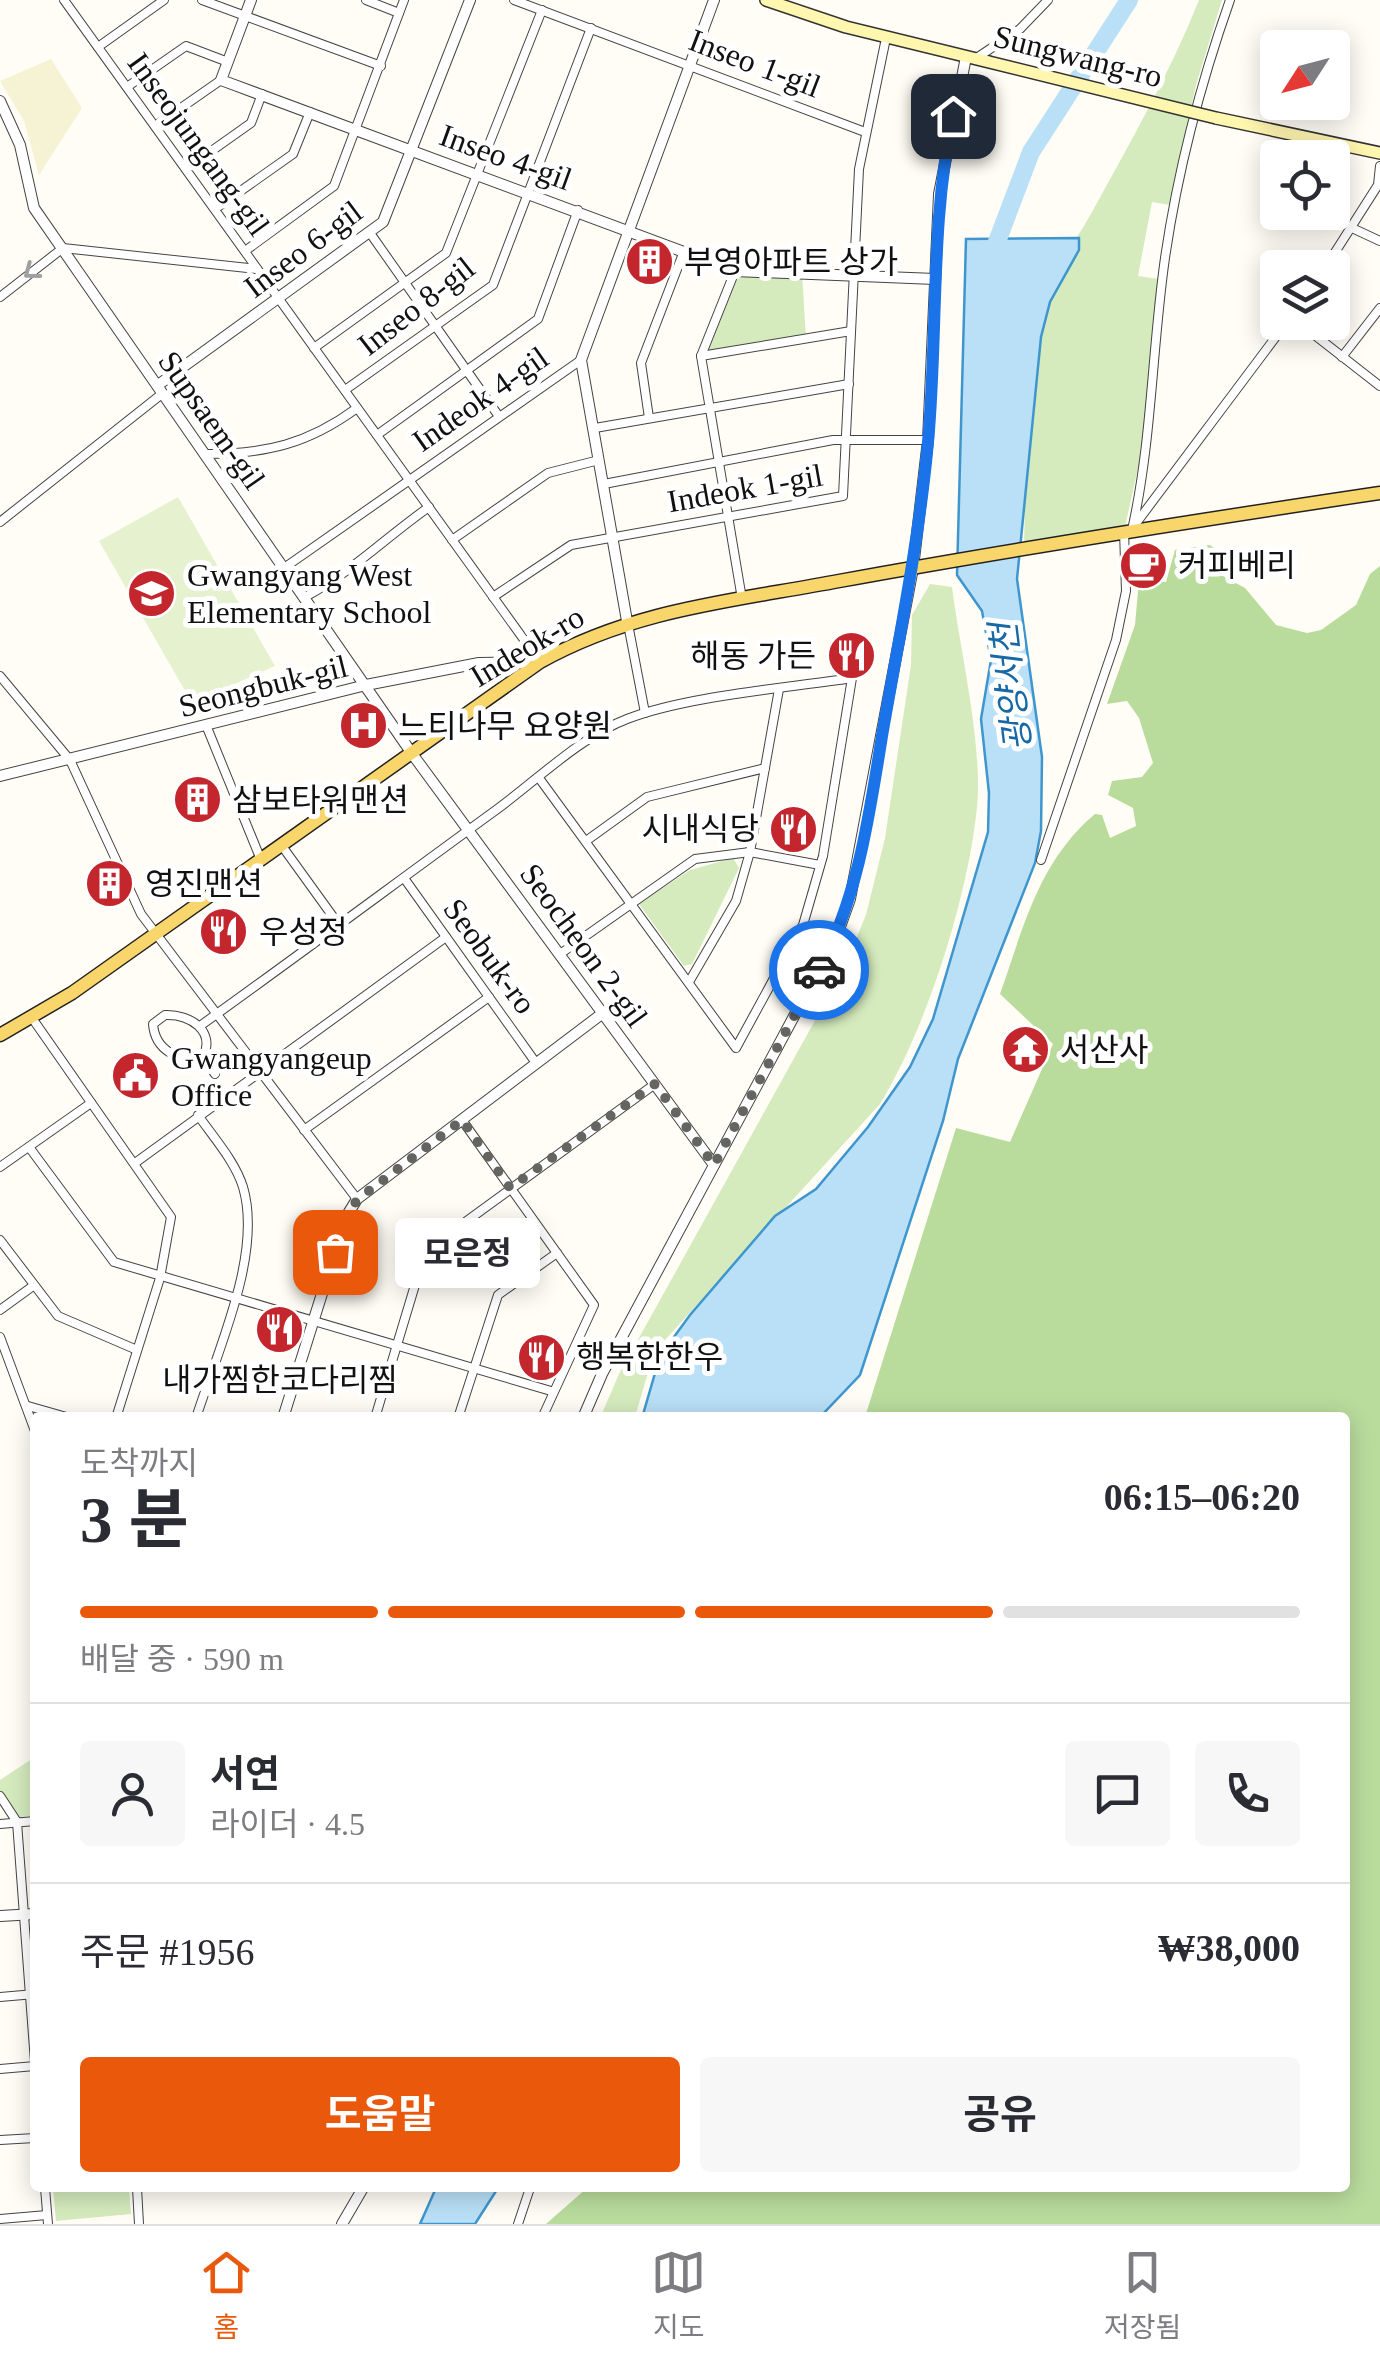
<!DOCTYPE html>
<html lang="ko">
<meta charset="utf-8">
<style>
body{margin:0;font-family:"Times New Roman","Noto Sans KR",serif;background:#f7f7f7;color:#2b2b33;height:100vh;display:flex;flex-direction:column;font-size:38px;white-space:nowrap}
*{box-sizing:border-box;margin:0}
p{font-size:32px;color:#7c7c81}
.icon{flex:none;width:55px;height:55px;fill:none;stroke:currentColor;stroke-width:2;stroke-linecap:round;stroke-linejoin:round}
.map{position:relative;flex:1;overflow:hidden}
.drawer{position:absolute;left:30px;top:1412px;width:1320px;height:780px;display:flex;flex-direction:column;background:#fff;border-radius:10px;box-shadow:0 5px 25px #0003}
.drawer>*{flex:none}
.needle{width:65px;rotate:234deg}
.buttons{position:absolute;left:1260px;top:30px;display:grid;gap:20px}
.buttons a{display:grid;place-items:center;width:90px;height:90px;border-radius:10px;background:#fff;box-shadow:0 5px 25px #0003;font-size:50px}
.pin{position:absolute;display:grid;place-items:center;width:85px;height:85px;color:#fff;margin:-42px;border-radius:20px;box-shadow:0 5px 15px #0006}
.courier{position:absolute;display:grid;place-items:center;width:100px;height:100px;margin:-50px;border:8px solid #1a73e8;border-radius:50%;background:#fff;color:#222;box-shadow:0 2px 12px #0007}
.bubble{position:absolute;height:70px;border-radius:10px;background:#fff;box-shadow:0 5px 25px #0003;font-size:32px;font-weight:700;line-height:70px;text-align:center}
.headline em{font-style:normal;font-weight:700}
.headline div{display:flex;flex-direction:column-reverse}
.headline{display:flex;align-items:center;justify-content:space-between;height:170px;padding:0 50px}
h1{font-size:65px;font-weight:700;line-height:75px}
.bar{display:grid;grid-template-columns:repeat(4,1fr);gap:15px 10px;align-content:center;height:120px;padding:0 50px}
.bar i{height:12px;border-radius:8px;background:#e1e1e2}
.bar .on{background:#ea580c}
.bar p{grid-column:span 4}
.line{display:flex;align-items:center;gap:25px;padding:0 50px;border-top:2px solid #e1e1e2}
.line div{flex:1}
.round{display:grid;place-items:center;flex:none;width:105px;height:105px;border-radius:10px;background:#f7f7f7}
.primary-button{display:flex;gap:20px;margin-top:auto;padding:20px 50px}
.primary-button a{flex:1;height:115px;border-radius:10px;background:#ea580c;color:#fff;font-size:40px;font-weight:700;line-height:115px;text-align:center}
.primary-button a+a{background:#f7f7f7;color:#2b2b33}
.tab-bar{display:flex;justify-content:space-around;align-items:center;height:140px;border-top:2px solid #e1e1e2;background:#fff;font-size:28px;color:#7c7c81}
.tab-bar a{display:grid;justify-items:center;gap:5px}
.tab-bar .on{color:#ea580c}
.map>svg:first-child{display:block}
</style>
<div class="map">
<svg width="1380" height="2224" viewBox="0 0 1380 2224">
<rect width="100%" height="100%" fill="#fffdf5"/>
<polygon fill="#f6f3d4" points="51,59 82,108 39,175 24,121 0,81"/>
<g fill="#d5ebbd">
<path d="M1199,0H1222L1196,85L1170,205L1152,202L1138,276L1158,279L1141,455L1124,531L1024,544C1027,462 1020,371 1047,292C1057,262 1077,240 1092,212C1130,143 1170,73 1199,0Z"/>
<polygon points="735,271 802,273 806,338 701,356"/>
<path d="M930,584L952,587C960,651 983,744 977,807C968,897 927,1027 880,1104L654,1352L635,1417L600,1418L619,1374L843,970L866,915L885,838L911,665L912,615Z"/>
<polygon points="733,858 739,868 692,964 684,966 639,904 690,870"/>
<polygon points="35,1757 35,1816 19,1817 0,1792 0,1780"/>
<polygon points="53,2188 129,2188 131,2214 56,2221"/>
</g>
<path fill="#b9dc9c" d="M1210,545L1231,560L1221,575L1245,588L1276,625L1307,633L1321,630L1356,605L1370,574L1380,566V2224H546L587,2188H1345V1418L865,1417L956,1128L1010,1142L1053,1044L1000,994C1024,926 1039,861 1095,814L1102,815L1110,838L1136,826L1133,808L1108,795L1112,781L1142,777L1153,763L1139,718L1127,701L1107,704L1135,625L1139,580L1166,582L1175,550Z"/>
<polygon fill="#e6f2cf" points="178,497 275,666 192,703 99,541"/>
<g fill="#b9e0f7" stroke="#3f96cf" stroke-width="2.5">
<polygon points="1079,238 1079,250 1050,302 1041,337 1017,579 1042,757 1041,831 1035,863 958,1059 943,1121 860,1375 820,1417 642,1418 660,1356 690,1315 775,1216 816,1189 868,1127 910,1067 933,1019 988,832 989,793 981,719 991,660 982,611 957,575 966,239"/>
<polygon points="436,2188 498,2188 475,2224 420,2224"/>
</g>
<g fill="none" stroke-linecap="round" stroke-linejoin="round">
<polyline stroke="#b9e0f7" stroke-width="18" points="994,262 995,247 1031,152 1129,0"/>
<defs>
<g id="minor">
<polyline points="64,0 540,662"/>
<polyline points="202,0 381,66"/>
<polyline points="366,0 399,13"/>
<polyline points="514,0 865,132"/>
<polyline points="98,47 164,0"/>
<polyline points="975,59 1020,29 1048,0"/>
<polyline points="127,87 186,46 228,62"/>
<polyline points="155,126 221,80"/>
<polyline points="186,169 251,123 262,94"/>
<polyline points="215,209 293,154 310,112"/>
<polyline points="1352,228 1380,241"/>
<polyline points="370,233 498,415"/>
<polyline points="245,251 334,186 404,0"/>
<polyline points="1325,268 1378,185 1380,166"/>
<polyline points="735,271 701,356 742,599"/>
<polyline points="0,297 63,248 257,269"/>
<polyline points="1298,322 1380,386"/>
<polyline points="314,348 446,253 542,10"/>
<polyline points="701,356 851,331"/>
<polyline points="1342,357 1380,308"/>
<polyline points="345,390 493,285 591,28"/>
<polyline points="649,418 641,363 684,251"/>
<polyline points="595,428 849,384"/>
<polyline points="377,435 538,319 578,210"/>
<path d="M205,454C266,454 308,444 357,408"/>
<polyline points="604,484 833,440 928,440"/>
<polyline points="0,522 163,393"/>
<polyline points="1134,526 1287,322"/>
<path d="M1132,530C1152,441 1152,348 1165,258C1178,169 1200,85 1230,0"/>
<polyline points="452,540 548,473 599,460"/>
<polyline points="284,568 581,360"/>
<path d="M305,597C352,572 385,538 429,507"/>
<polyline points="493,597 571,545 843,496 859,169 886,38"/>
<polyline points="628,624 645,713"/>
<polyline points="0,676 70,760 141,914 357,1199"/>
<polyline points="206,725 261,860"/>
<polyline points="586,841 647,797 765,768"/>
<polyline points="282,846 339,925"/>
<polyline points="1041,860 1116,640 1126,591 1124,531"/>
<polyline points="404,878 536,1063"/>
<polyline points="560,954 695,859 750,852 820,865"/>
<polyline points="689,982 736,901 750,852 779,689"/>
<path d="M165,1015C190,1014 216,1031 203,1057C179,1063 155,1050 153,1024Z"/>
<polyline points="32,1018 171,1217 160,1278 116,1418"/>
<path d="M200,1026C299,955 397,882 496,810C536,781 580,737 627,719C686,696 787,688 852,678L823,856L803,925L736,1048L539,778"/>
<polyline points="203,1057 215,1074"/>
<polyline points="462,1120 594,1305 542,1418"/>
<polyline points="304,1130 489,997"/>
<polyline points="29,1147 114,1262 551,1391"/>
<polyline points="135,1163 446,937"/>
<polyline points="0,1167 91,1103"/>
<polyline points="0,1240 58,1316 137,1350"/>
<polyline points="0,1310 33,1286"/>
<polyline points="0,1337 35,1431"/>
<polyline points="28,1406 70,1418"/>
<path d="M196,1418C217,1352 263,1254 243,1187C235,1161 213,1137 198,1115"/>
<polyline points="375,1418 418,1275 431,1247 655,1084"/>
<polyline points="458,1418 498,1295 557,1253"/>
<polyline points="0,1796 17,1822 35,2062"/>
<polyline points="0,1824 35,1821"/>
<polyline points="0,1997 35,1994"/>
<polyline points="0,2069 35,2066"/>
<polyline points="0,2140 35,2138"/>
<polyline points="45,2188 48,2224"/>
<polyline points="137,2188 139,2224"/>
<polyline points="0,2219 47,2215"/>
<polyline points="518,2224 530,2188"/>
</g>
<g id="tertiary">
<polyline points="251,0 221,80 735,271 935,279"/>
<polyline points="0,101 20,145 34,208 413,755 714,1165"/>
<polyline points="158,385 383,222 470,0"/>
<polyline points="627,621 581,360 714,0"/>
<polyline points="0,776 366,685 479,663 539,662"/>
<polyline points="283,1418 346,1217 357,1199 603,1013"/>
<polyline points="583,1418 602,1374 836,938 850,899 913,568 928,440 939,194 966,57"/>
<polyline points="0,1916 35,1914"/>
<polyline points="342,2224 363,2188"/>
</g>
<g id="secondary">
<polyline points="766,0 846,27 989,62"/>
<polyline points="1216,118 1380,153"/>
</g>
<path id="primary" d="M0,1035L72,993L540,662C635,609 734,601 839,581C1019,548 1199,520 1380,493"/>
</defs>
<use href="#minor" stroke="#444" stroke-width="10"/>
<use href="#tertiary" stroke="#444" stroke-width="12"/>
<use href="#secondary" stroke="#333" stroke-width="14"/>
<use href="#primary" stroke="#222" stroke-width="15"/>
<use href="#minor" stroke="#fff" stroke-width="8"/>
<use href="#tertiary" stroke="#fff" stroke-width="10"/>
<use href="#secondary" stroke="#fff6b0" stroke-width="11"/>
<use href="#primary" stroke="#f9d66b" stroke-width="12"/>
<defs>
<polyline id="secondary-bridge" points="989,62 1216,118"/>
</defs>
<use href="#secondary-bridge" stroke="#333" stroke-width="14" stroke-linecap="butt"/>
<use href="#secondary-bridge" stroke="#fff6b0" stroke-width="11"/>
</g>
<defs><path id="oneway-chevron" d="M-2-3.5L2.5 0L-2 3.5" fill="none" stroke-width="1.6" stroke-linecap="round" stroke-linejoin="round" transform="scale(2.5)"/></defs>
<use stroke="#a0a0a0" href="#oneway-chevron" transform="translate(31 272) rotate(143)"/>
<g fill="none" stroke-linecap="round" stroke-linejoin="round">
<polyline stroke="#646461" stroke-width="10" stroke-dasharray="0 18" points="335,1252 346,1217 357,1200 462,1120 510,1188 655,1084 714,1165 819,970"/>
<path stroke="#1a73e8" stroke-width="12" d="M819,970C858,897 869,817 882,736C899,638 919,541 928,442C938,333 930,223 953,116"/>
</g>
<defs>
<symbol id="building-disc" viewBox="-11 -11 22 22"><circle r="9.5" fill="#c4262e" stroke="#fff"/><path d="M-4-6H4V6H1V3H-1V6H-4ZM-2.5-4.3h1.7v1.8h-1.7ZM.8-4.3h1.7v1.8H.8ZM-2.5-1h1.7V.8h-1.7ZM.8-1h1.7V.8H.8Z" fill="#fff"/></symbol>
<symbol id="cafe-disc" viewBox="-11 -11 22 22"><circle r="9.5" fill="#c4262e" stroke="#fff"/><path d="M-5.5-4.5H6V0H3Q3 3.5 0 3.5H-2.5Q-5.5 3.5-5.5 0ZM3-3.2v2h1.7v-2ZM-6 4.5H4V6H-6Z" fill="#fff"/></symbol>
<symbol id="school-disc" viewBox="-11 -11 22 22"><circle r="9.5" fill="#c4262e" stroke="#fff"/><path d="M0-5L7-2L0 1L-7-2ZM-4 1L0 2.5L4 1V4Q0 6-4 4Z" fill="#fff"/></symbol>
<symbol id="restaurant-disc" viewBox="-11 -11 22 22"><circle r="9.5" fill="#c4262e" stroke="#fff"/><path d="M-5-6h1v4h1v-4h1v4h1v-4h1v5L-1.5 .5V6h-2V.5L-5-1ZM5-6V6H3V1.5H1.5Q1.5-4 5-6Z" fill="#fff"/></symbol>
<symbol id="hospital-disc" viewBox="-11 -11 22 22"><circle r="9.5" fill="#c4262e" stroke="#fff"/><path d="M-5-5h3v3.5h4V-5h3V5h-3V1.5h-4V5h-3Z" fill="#fff"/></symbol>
<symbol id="temple-disc" viewBox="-11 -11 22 22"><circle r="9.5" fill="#c4262e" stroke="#fff"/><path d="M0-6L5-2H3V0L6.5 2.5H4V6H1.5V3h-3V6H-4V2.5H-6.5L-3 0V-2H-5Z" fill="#fff"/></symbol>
<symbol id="civic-disc" viewBox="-11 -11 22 22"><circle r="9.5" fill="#c4262e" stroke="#fff"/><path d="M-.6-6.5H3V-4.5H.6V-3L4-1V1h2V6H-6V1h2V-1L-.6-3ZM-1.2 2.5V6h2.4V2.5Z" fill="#fff"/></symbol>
</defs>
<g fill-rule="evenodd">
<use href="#building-disc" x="622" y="234" width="55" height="55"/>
<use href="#cafe-disc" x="1116" y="538" width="55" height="55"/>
<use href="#school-disc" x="124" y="566" width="55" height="55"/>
<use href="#restaurant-disc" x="824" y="628" width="55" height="55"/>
<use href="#hospital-disc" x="336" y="698" width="55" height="55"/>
<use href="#building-disc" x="170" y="772" width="55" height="55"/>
<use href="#restaurant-disc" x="766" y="802" width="55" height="55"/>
<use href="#building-disc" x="82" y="856" width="55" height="55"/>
<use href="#restaurant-disc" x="196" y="904" width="55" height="55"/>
<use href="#temple-disc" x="998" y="1022" width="55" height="55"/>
<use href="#civic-disc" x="108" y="1048" width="55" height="55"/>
<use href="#restaurant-disc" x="252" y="1302" width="55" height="55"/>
<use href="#restaurant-disc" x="514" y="1330" width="55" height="55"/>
</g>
<g text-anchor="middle" stroke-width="10" stroke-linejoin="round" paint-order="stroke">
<g font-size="32" fill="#111" stroke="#fff">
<text transform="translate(1078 56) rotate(14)" y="11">Sungwang-ro</text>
<text transform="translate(755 63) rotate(21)" y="11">Inseo 1-gil</text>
<text transform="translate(199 144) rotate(54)" y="11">Inseojungang-gil</text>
<text transform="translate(506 157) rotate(20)" y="11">Inseo 4-gil</text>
<text transform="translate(303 249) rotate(-37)" y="11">Inseo 6-gil</text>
<text transform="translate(416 306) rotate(-38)" y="11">Inseo 8-gil</text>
<text transform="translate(480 399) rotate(-35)" y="11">Indeok 4-gil</text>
<text transform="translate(212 420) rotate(55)" y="11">Supsaem-gil</text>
<text transform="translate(745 488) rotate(-10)" y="11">Indeok 1-gil</text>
<text transform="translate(527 646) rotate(-31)" y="11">Indeok-ro</text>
<text transform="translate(263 686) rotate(-14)" y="11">Seongbuk-gil</text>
<text transform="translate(584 945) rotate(54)" y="11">Seocheon 2-gil</text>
<text transform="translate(490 956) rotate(54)" y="11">Seobuk-ro</text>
</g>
<g font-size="32" fill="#111" stroke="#fff" text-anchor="start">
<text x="684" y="273">부영아파트 상가</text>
<text x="1178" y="576">커피베리</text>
<text x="187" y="586">Gwangyang West<tspan x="187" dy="37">Elementary School</tspan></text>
<text x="816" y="667" text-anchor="end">해동 가든</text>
<text x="398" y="737">느티나무 요양원</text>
<text x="232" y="811">삼보타워맨션</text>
<text x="759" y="840" text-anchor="end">시내식당</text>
<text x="145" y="895">영진맨션</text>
<text x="259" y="943">우성정</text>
<text x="1060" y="1061">서산사</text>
<text x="171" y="1069">Gwangyangeup<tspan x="171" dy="37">Office</tspan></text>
<text x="576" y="1368">행복한한우</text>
<text x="280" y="1391" text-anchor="middle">내가찜한코다리찜</text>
</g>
<g font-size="35" font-style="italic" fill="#1768a6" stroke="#fff">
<text transform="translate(1011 687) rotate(-97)" y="12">광양서천</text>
</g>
</g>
</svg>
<div class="buttons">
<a><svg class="needle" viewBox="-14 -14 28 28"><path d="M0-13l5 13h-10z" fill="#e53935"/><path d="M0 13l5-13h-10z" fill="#7c7c81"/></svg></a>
<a><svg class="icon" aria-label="locate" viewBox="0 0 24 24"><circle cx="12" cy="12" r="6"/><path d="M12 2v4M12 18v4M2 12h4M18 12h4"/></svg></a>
<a><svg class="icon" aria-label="layers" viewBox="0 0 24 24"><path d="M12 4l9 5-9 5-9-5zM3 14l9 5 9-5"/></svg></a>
</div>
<div class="pin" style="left:335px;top:1252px;background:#ea580c"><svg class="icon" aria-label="bag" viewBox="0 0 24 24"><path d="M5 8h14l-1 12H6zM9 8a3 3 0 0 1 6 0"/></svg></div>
<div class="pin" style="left:953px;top:116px;background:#1f2937"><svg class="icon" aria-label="home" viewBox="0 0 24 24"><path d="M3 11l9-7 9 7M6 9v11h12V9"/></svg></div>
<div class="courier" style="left:819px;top:970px"><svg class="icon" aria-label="car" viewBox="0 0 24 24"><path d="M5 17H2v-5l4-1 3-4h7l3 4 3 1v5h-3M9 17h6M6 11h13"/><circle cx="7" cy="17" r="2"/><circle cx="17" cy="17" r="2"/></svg></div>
<div class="bubble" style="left:395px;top:1218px;width:145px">모은정</div>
<section class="drawer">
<div class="headline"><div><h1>3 분</h1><p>도착까지</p></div><em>06:15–06:20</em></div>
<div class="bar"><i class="on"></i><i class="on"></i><i class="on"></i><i></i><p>배달 중 · 590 m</p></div>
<div class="line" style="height:180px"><a class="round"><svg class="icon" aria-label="person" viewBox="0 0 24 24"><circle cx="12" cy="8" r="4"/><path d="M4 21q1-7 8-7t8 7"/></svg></a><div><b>서연</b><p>라이더 · 4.5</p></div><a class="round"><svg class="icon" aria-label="chat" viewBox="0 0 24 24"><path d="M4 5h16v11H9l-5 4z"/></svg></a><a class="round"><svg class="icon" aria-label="phone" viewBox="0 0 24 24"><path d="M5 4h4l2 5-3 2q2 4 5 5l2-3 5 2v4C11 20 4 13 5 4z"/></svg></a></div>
<div class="line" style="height:130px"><div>주문 #1956</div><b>₩38,000</b></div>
<div class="primary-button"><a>도움말</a><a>공유</a></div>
</section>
</div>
<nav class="tab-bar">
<a class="on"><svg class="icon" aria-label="home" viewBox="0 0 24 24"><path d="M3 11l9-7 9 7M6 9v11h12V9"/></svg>홈</a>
<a><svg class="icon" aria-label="map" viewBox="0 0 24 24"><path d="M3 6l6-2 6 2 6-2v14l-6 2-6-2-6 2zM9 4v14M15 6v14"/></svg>지도</a>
<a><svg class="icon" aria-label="saved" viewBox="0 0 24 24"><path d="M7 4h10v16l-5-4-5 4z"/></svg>저장됨</a>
</nav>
